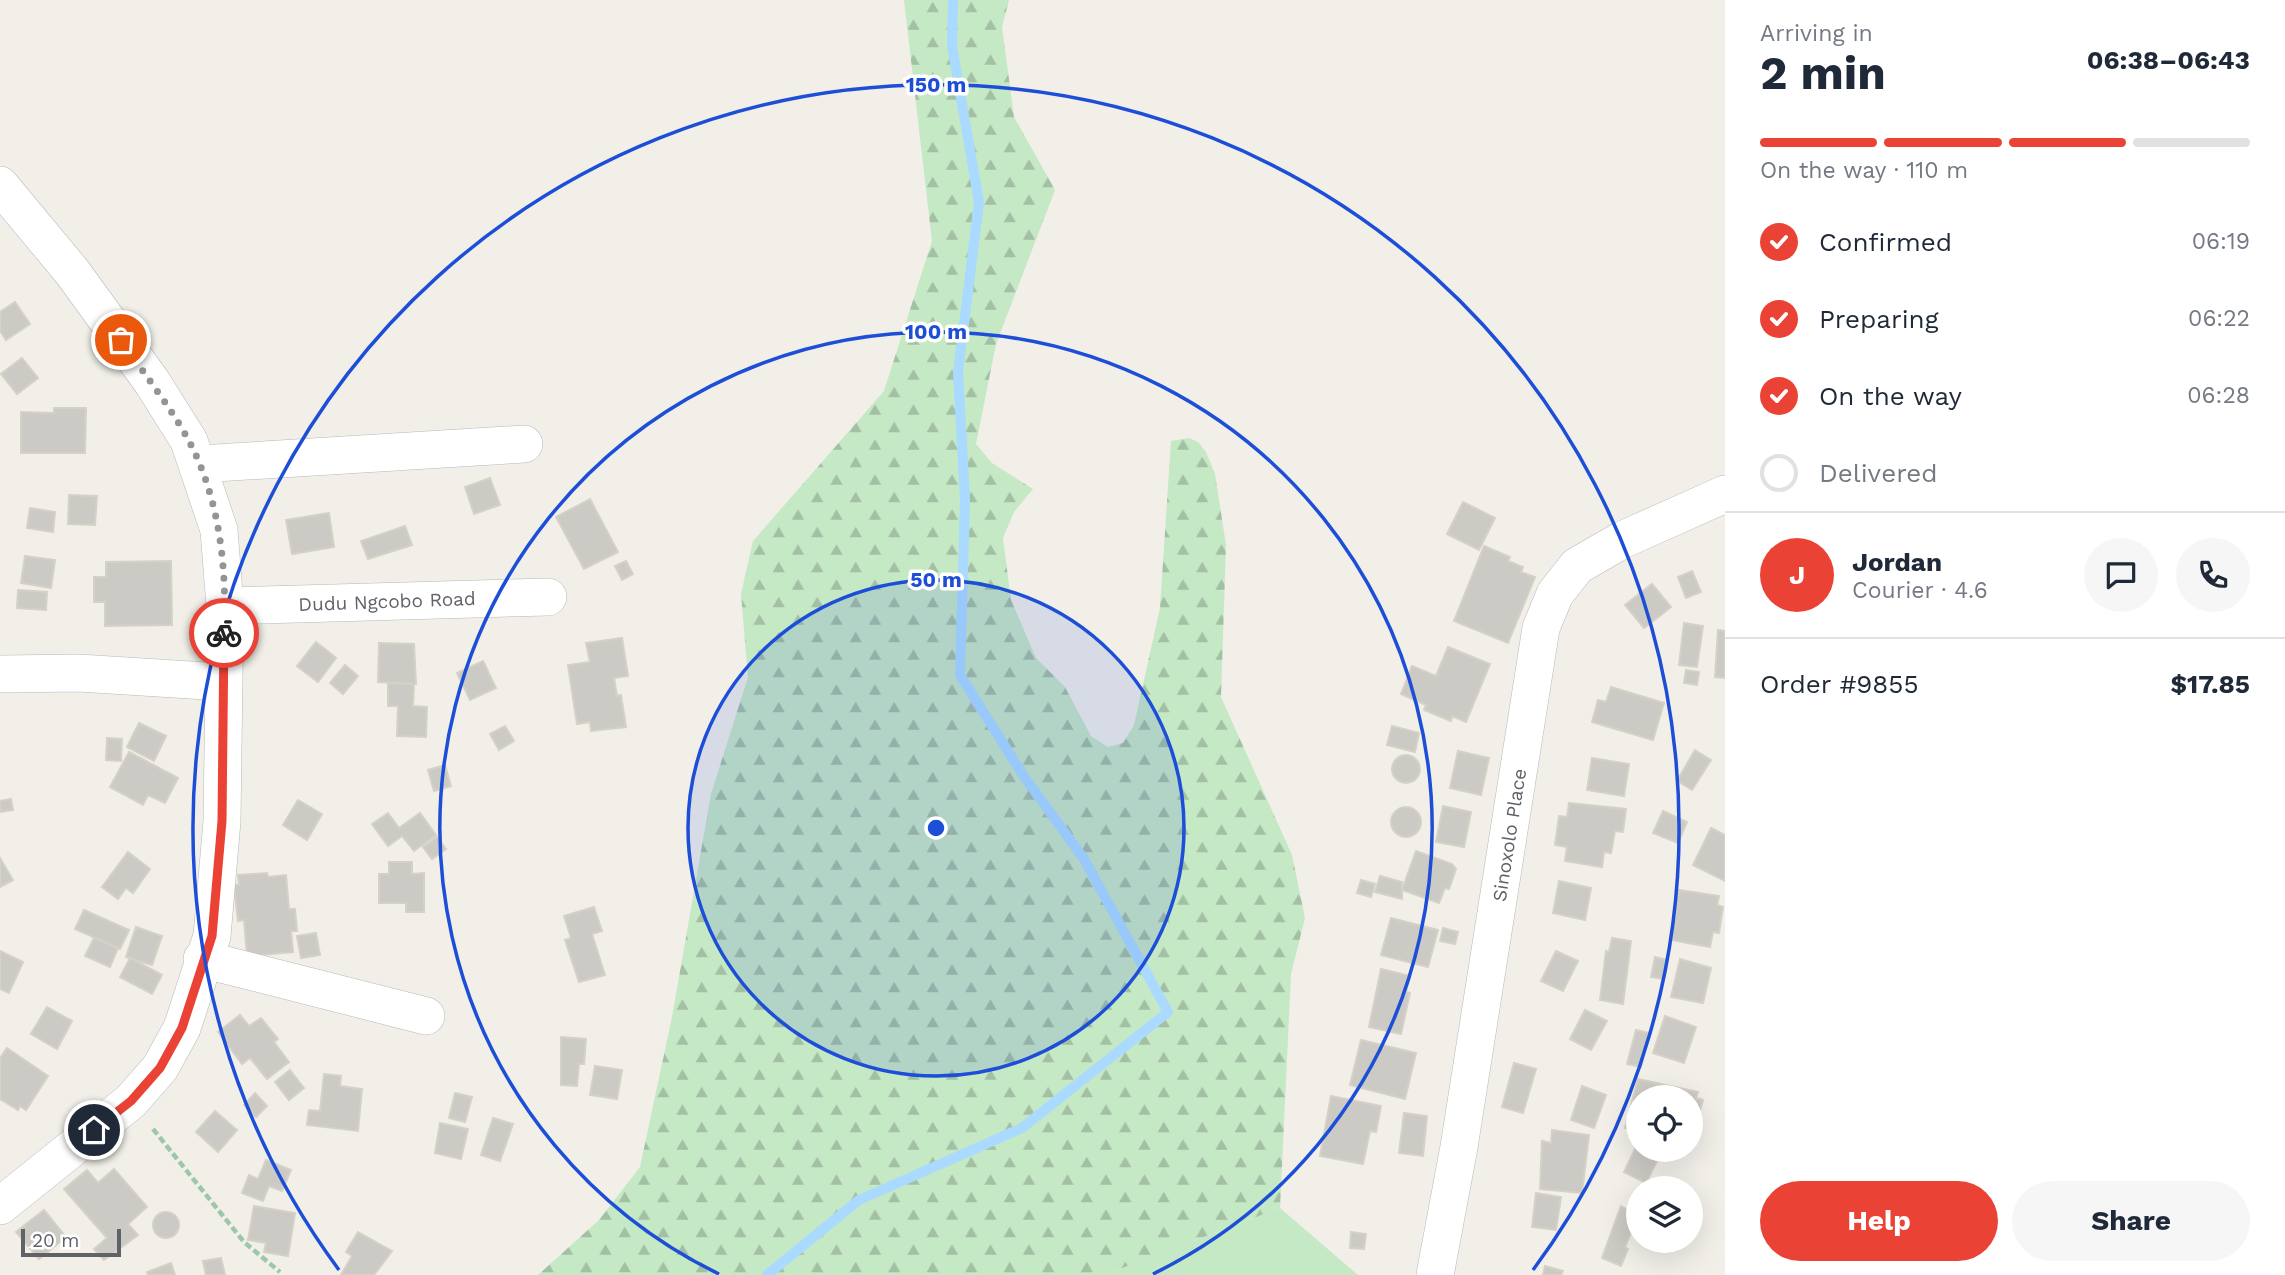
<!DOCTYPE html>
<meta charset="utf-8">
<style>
body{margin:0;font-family:"Work Sans",sans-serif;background:#f6f6f7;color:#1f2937;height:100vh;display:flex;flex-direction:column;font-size:26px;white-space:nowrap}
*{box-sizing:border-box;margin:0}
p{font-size:23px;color:#747a83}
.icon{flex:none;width:38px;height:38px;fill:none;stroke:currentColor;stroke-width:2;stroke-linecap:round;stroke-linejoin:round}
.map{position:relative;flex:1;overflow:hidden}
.panel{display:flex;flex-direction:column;background:#fff;width:560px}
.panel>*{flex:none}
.fabs{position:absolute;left:1626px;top:1085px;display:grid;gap:14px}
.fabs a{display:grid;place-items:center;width:77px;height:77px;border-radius:50%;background:#fff;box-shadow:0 7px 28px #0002;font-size:35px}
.scale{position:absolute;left:21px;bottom:18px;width:100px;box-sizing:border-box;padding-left:7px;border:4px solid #5f6368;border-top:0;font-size:19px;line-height:24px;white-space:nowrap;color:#5f6368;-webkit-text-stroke:5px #fff;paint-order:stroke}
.pin{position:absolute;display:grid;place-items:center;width:60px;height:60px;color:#fff;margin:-30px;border:4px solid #fff;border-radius:50%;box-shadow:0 2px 7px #0007}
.courier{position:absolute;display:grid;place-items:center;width:70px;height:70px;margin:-35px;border:5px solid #ea4335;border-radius:50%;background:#fff;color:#222;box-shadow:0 2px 9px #0007}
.summary em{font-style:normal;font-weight:700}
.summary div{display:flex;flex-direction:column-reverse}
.summary{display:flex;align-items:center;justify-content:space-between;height:119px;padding:0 35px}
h1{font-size:46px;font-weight:700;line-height:52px}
.bar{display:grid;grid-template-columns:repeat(4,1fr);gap:10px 7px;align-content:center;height:84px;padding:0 35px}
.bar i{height:9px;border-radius:5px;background:#e0e1e3}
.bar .active{background:#ea4335}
.bar p{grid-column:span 4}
.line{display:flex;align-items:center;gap:18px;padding:0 35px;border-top:2px solid #e0e1e3}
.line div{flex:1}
.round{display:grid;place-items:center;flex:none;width:74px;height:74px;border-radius:37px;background:#f6f6f7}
ol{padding:0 35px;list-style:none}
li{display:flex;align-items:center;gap:21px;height:77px}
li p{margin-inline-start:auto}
li .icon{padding:7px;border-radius:50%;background:#ea4335;color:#fff;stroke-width:4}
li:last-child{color:#747a83}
li i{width:38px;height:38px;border:4px solid #e0e1e3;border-radius:50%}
.button{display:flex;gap:14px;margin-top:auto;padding:14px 35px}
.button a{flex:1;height:80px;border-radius:42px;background:#ea4335;color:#fff;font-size:28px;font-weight:700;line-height:80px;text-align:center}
.button a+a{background:#f6f6f7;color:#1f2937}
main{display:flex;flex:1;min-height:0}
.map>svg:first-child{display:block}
</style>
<main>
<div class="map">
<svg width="1725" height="1275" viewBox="0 0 1725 1275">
<defs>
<pattern id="forest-firs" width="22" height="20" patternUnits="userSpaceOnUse" patternTransform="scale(1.75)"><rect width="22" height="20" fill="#c5e8c5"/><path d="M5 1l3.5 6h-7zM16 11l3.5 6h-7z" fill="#a3c0a4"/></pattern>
</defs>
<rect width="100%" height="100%" fill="#f1efe8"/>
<polygon fill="#c5e8c5" points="1280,1208 1358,1275 1104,1275"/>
<polygon fill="url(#forest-firs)" points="904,0 1009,0 1002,27 1014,117 1055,190 996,344 976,444 992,463 1033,489 1014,512 1003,538 1011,600 1036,658 1065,687 1091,736 1108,747 1123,743 1134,725 1160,608 1171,441 1189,438 1198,442 1206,452 1215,474 1226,545 1221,697 1292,855 1305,918 1291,974 1280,1208 1104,1275 538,1275 599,1220 640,1167 672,1017 711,794 748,677 741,594 753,541 884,391 932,241"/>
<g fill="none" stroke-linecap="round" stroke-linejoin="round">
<polyline stroke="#aadaff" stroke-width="10" points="767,1275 859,1200 1022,1128 1168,1012 1084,859 1023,775 960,675 965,499 958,372 979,202 952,46 953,0"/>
</g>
<g fill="#cccac5" stroke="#d6d1c6" stroke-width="2">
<polygon points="15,302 30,324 6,340 0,331 0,312"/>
<polygon points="22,358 38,378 17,394 1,374"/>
<polygon points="54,408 86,408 85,453 21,453 21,412 54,413"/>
<polygon points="490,478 500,505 474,514 465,487"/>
<polygon points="69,495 97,496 95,525 68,524"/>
<polygon points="590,499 618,552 584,569 556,517"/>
<polygon points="1463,502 1495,518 1479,550 1447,534"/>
<polygon points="30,508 55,512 53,532 27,528"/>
<polygon points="329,513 334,547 292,554 286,520"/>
<polygon points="405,526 412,545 368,559 361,541"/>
<polygon points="1484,546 1510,557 1508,561 1523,567 1521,572 1535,577 1508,643 1454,621"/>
<polygon points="25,556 55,560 51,588 21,583"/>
<polygon points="171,561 172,625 105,626 105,602 94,602 94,577 106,577 106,562"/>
<polygon points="626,561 633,574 622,580 615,566"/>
<polygon points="1692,571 1701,592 1686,598 1678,577"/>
<polygon points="1652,584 1671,607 1644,628 1625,605"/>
<polygon points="18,590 47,592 46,610 17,608"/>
<polygon points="1684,623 1703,626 1697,667 1679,665"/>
<polygon points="1718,630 1725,631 1725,678 1715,677"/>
<polygon points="622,638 628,676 614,678 617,696 621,695 626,727 591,731 590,722 577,724 568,665 590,662 586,643"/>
<polygon points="316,642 336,658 318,682 297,666"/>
<polygon points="379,643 414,644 416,684 378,682"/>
<polygon points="1448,647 1490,664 1466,722 1452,716 1451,721 1424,710 1426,705 1401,694 1412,666 1436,676"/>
<polygon points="483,661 496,688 470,700 457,673"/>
<polygon points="345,665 358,676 343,694 330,683"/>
<polygon points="1686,670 1699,672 1697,685 1684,683"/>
<polygon points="388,683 414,684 413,706 427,707 426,737 397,736 398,706 388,706"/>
<polygon points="1611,687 1664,703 1653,740 1592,722 1598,700 1606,702"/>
<polygon points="139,723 166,736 154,761 127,747"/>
<polygon points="505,726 514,741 499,750 490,734"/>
<polygon points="1392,726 1419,733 1415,752 1387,745"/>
<polygon points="107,738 122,739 121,761 106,760"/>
<polygon points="1695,750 1711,760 1692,790 1677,781"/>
<polygon points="1458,751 1489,758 1481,795 1450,788"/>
<polygon points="129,752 178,778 165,803 148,795 143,805 110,787"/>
<circle cx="1406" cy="769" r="14"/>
<polygon points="1592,758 1629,764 1624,796 1587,790"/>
<polygon points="445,765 451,786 434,791 428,770"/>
<polygon points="11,799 13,810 0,812 0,801"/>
<polygon points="298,800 322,814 307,840 283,825"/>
<polygon points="1569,803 1626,809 1623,832 1615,831 1611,853 1604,852 1602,867 1565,861 1567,847 1555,845 1559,816 1567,817"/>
<polygon points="1443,806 1471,812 1464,847 1436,842"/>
<circle cx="1406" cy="822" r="15"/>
<polygon points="1663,811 1687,822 1678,843 1653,833"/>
<polygon points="388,813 399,828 420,813 436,835 414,851 402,836 388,846 372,824"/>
<polygon points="1711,828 1725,835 1725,881 1693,865"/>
<polygon points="437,837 446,849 432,859 423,847"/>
<polygon points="1416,851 1452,864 1456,869 1449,889 1445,888 1439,903 1402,890"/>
<polygon points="128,852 150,869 133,893 126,888 118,899 102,887"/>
<polygon points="0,858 13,880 0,887"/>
<polygon points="389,862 412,862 412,874 424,873 424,912 406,912 406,903 379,903 379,874 389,874"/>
<polygon points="267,873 268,877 286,875 289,909 295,909 297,931 291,931 293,952 247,956 244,920 238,921 234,885 239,885 238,875"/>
<polygon points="1380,876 1402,882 1402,899 1375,892"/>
<polygon points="1361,880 1375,884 1371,897 1357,893"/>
<polygon points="1559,881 1591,888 1585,920 1553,913"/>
<polygon points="1679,890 1719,896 1717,905 1723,907 1719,933 1713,932 1710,947 1671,940"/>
<polygon points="594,907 602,931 592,934 605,975 579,982 565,940 571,938 564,916"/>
<polygon points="84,910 129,930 120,949 75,929"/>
<polygon points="1391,918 1438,930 1428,967 1381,955"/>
<polygon points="136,927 162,936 152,965 126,957"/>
<polygon points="1443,928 1458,932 1455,944 1440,941"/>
<polygon points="316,933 320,955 301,958 297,936"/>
<polygon points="94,938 118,948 110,967 85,956"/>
<polygon points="1612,938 1631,941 1623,1004 1600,1000 1606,951 1609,952"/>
<polygon points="0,951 23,962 9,993 0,989"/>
<polygon points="1556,951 1578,961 1563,991 1541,981"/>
<polygon points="1655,957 1667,960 1664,979 1651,977"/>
<polygon points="130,958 162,975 152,994 120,977"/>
<polygon points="1680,959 1711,968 1703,1003 1671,997"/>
<polygon points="1381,969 1410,976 1406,992 1410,993 1401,1034 1369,1027"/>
<polygon points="47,1007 72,1021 57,1049 31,1034"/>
<polygon points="1585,1010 1607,1021 1591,1050 1570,1039"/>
<polygon points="240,1015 249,1026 261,1018 278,1039 274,1042 289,1062 267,1079 250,1058 242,1064 218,1032"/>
<polygon points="1665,1016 1696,1027 1684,1063 1653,1053"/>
<polygon points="1636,1030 1649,1033 1641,1067 1627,1064"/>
<polygon points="561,1037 586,1039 584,1064 579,1064 577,1086 561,1085"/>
<polygon points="1361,1040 1416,1053 1405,1099 1350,1085"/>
<polygon points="7,1048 48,1076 26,1110 20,1106 18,1110 0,1099 0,1058"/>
<polygon points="1514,1063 1536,1069 1523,1113 1502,1107"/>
<polygon points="595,1066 622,1070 617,1099 590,1095"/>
<polygon points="290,1070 304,1088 289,1100 275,1082"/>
<polygon points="324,1074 341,1076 340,1086 362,1089 358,1131 307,1125 309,1110 320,1111"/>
<polygon points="1638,1079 1698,1092 1696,1098 1703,1100 1696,1124 1690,1122 1690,1097 1638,1097 1638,1131 1625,1128"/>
<polygon points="1582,1086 1606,1095 1594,1128 1571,1120"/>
<polygon points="255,1093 267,1106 256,1117 244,1105"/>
<polygon points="455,1093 472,1097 465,1122 449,1118"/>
<polygon points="1331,1096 1381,1106 1376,1132 1370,1131 1363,1164 1320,1156"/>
<polygon points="215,1111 237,1130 218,1152 196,1132"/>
<polygon points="1404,1113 1427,1116 1423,1156 1399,1153"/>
<polygon points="493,1118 513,1124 500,1161 481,1155"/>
<polygon points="440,1123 468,1129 461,1159 435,1153"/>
<polygon points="1552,1130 1589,1135 1582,1193 1540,1189 1542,1141 1551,1143"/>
<polygon points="1638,1143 1638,1150 1661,1153 1646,1183 1624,1172"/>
<polygon points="266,1160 291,1170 282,1191 269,1186 263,1201 242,1193 249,1175 258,1179"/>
<polygon points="114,1169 147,1207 128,1224 138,1235 104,1260 94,1249 107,1238 64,1189 87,1170 98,1183"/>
<polygon points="1536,1193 1561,1197 1556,1230 1532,1227"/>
<polygon points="254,1206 295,1213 288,1256 264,1252 266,1243 248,1240"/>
<polygon points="1621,1206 1638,1216 1625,1247 1628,1249 1621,1266 1602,1258"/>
<polygon points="44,1210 66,1237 39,1259 16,1232"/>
<circle cx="166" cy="1225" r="13"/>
<polygon points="358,1232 392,1251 374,1275 341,1275 352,1256 346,1252"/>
<polygon points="1351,1232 1366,1234 1364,1249 1350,1248"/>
<polygon points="221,1258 225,1275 206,1275 203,1261"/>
<polygon points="171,1263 175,1275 148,1275 147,1272"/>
<polygon points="1545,1266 1563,1271 1561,1275 1543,1275"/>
</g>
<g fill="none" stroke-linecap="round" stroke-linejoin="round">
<defs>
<g id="minor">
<polyline points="0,185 73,273 152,382 189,441 219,530 225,606 222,821 212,936 182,1028 160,1068 131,1101 0,1206"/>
<polyline points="199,464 524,444"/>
<polyline points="225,606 548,597"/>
<polyline points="0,674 79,673 222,682"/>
<polyline points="202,959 426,1016"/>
<polyline points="1435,1275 1459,1147 1541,628 1555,594 1577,566 1622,540 1725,494"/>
</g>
</defs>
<use href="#minor" stroke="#b5b8bc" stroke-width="38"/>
<polyline stroke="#9cc7a9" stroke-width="4.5" stroke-dasharray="7 3.5" stroke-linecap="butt" points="153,1129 244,1242 280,1272"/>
<use href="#minor" stroke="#fff" stroke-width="37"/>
</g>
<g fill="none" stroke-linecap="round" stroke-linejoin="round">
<path stroke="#929495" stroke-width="7" stroke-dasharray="0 12.6" d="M121,340C144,374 171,407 190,443C220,501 227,569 224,633"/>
<polyline stroke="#ea4335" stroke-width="9" points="94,1130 131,1101 160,1068 182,1028 212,936 222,821 224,633"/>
</g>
<circle cx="936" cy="828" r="248" fill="#1d4ed8" fill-opacity=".12"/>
<g fill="none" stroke="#1d4ed8" stroke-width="3.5">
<circle cx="936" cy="828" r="248"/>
<path d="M719 1274A496 496 0 1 1 1153 1274"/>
<path d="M339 1270A743 743 0 1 1 1533 1270"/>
</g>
<g text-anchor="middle" stroke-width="7" stroke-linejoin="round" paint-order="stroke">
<g font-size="19" fill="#5f6368" stroke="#fff">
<text transform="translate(387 601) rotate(-2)" y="7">Dudu Ngcobo Road</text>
<text transform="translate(1509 835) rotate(-81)" y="7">Sinoxolo Place</text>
</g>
</g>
<circle cx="936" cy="828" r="10" fill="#1d4ed8" stroke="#fff" stroke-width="3.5"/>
<g font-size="21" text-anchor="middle" font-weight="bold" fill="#1d4ed8" stroke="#fff" stroke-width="7" stroke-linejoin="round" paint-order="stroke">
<text x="936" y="92">150 m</text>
<text x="936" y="339">100 m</text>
<text x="936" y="587">50 m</text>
</g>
</svg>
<div class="fabs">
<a><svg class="icon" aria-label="locate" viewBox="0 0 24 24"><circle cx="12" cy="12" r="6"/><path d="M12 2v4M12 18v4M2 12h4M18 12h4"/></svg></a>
<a><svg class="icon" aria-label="layers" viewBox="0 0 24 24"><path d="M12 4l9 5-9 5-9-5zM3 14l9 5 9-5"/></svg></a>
</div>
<div class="scale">20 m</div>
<div class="pin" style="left:121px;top:340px;background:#ea580c"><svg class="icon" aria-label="bag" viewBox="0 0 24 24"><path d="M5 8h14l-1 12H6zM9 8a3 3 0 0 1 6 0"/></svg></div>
<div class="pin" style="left:94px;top:1130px;background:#1f2937"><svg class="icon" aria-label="home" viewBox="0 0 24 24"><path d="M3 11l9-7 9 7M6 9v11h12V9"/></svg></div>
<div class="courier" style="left:224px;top:633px"><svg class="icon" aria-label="bike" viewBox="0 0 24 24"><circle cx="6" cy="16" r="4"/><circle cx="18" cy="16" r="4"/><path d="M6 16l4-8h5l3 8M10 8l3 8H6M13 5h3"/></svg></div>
</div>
<section class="panel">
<div class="summary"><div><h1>2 min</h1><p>Arriving in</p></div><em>06:38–06:43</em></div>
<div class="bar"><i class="active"></i><i class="active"></i><i class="active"></i><i></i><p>On the way · 110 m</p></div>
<ol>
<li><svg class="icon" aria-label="check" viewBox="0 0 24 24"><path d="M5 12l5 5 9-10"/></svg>Confirmed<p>06:19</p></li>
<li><svg class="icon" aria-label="check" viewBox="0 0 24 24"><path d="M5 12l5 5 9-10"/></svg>Preparing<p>06:22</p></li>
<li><svg class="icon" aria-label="check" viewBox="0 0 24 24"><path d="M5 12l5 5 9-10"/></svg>On the way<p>06:28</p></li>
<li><i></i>Delivered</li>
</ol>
<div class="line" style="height:126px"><b class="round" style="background:#ea4335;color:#fff">J</b><div><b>Jordan</b><p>Courier · 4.6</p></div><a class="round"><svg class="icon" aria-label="chat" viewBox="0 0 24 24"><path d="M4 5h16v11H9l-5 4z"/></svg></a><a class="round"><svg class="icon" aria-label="phone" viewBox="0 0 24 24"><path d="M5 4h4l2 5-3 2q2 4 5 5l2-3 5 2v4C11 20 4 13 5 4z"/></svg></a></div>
<div class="line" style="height:91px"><div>Order #9855</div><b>$17.85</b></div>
<div class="button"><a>Help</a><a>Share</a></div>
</section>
</main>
